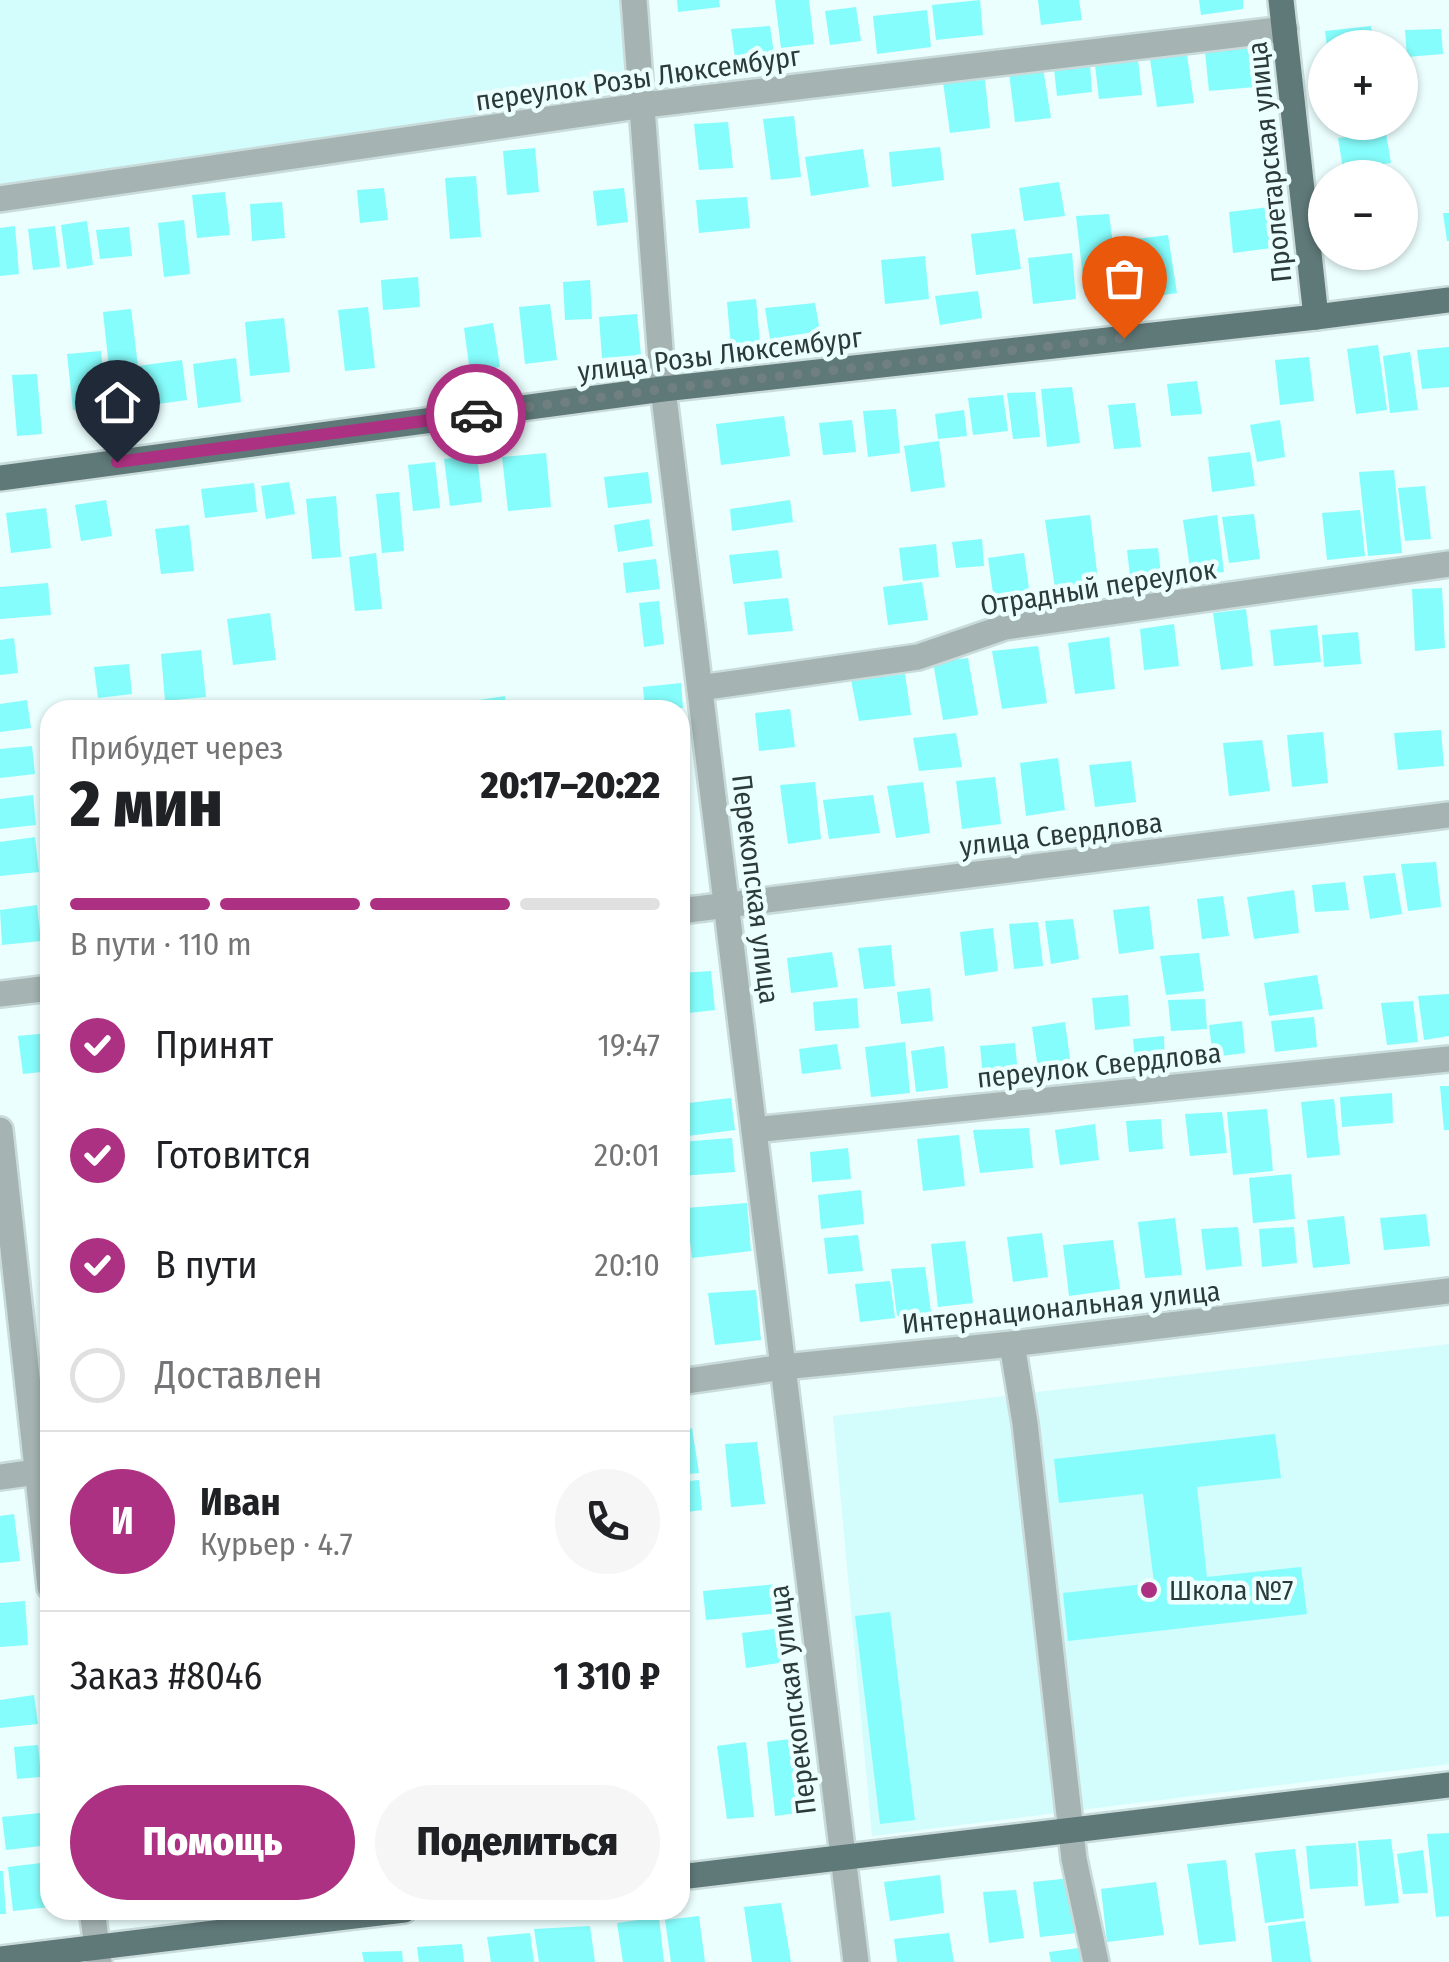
<!DOCTYPE html>
<html lang="ru">
<meta charset="utf-8">
<style>
body{margin:0;font-family:"Fira Sans Condensed",sans-serif;background:#f6f6f6;color:#202124;height:100vh;display:flex;flex-direction:column;font-size:38px;white-space:nowrap}
*{box-sizing:border-box;margin:0}
p{font-size:32px;color:#757577}
.icon{flex:none;width:55px;height:55px;fill:none;stroke:currentColor;stroke-width:2;stroke-linecap:round;stroke-linejoin:round}
.map{position:relative;flex:1;overflow:hidden}
.drawer{position:absolute;left:40px;top:700px;width:650px;height:1220px;display:flex;flex-direction:column;background:#fff;border-radius:30px;box-shadow:0 2px 8px #0004}
.drawer>*{flex:none}
.controls{position:absolute;left:1308px;top:30px;display:grid;gap:20px}
.controls a{display:grid;place-items:center;width:110px;height:110px;border-radius:50%;background:#fff;box-shadow:0 2px 8px #0004;font-size:50px}
.pin{position:absolute;display:grid;place-items:center;width:85px;height:85px;color:#fff;margin:-102px -42px;border-radius:50% 50% 50% 0;rotate:-45deg;box-shadow:0 0 10px #0007}
.pin .icon{rotate:45deg}
.courier{position:absolute;display:grid;place-items:center;width:100px;height:100px;margin:-50px;border:8px solid #ad3182;border-radius:50%;background:#fff;color:#222;box-shadow:0 2px 12px #0007}
.head em{font-style:normal;font-weight:800}
.head div{display:flex;flex-direction:column-reverse}
.head{display:flex;align-items:center;justify-content:space-between;height:170px;padding:0 30px}
h1{font-size:65px;font-weight:800;line-height:75px}
.bar{display:grid;grid-template-columns:repeat(4,1fr);gap:15px 10px;align-content:center;height:120px;padding:0 30px}
.bar i{height:12px;border-radius:8px;background:#e0e0e0}
.bar .on{background:#ad3182}
.bar p{grid-column:span 4}
.line{display:flex;align-items:center;gap:25px;padding:0 30px;border-top:2px solid #e0e0e0}
.line div{flex:1}
.round{display:grid;place-items:center;flex:none;width:105px;height:105px;border-radius:52px;background:#f6f6f6}
ol{padding:0 30px;list-style:none}
li{display:flex;align-items:center;gap:30px;height:110px}
li p{margin-inline-start:auto}
li .icon{padding:10px;border-radius:50%;background:#ad3182;color:#fff;stroke-width:4}
li:last-child{color:#757577}
li i{width:55px;height:55px;border:5px solid #e0e0e0;border-radius:50%}
.button{display:flex;gap:20px;margin-top:auto;padding:20px 30px}
.button a{flex:1;height:115px;border-radius:60px;background:#ad3182;color:#fff;font-size:40px;font-weight:800;line-height:115px;text-align:center}
.button a+a{background:#f6f6f6;color:#202124}
.map>svg:first-child{display:block}
</style>
<div class="map">
<svg width="1449" height="1962" viewBox="0 0 1449 1962">
<rect width="100%" height="100%" fill="#ebfffe"/>
<g fill="#d2fdfc">
<polygon points="0,0 621,0 637,88 0,191"/>
<polygon points="1449,1344 1449,1764 872,1836 833,1416"/>
</g>
<g fill="#85fdfc">
<polygon points="677,0 719,0 720,7 678,12"/>
<polygon points="775,0 809,0 814,44 781,48"/>
<polygon points="980,0 983,35 936,40 932,5"/>
<polygon points="1038,0 1079,0 1082,20 1041,25"/>
<polygon points="1199,0 1243,0 1243,9 1201,15"/>
<polygon points="856,7 861,41 830,45 825,11"/>
<polygon points="927,10 931,47 877,54 873,16"/>
<polygon points="770,26 776,68 737,72 731,29"/>
<polygon points="1371,26 1374,48 1327,48 1325,31"/>
<polygon points="1441,29 1443,54 1407,57 1405,30"/>
<polygon points="1251,48 1255,87 1209,91 1205,52"/>
<polygon points="1187,55 1194,103 1157,107 1150,59"/>
<polygon points="1138,60 1142,95 1099,99 1095,65"/>
<polygon points="1090,65 1092,92 1057,96 1054,69"/>
<polygon points="1043,68 1051,118 1015,122 1009,73"/>
<polygon points="985,80 990,128 950,133 943,82"/>
<polygon points="794,116 801,177 771,180 763,119"/>
<polygon points="728,122 733,168 699,170 694,124"/>
<polygon points="1386,133 1391,163 1343,169 1338,138"/>
<polygon points="940,147 944,180 892,187 889,152"/>
<polygon points="535,148 539,192 507,195 503,151"/>
<polygon points="863,149 869,187 811,196 805,157"/>
<polygon points="476,176 481,237 450,239 445,178"/>
<polygon points="1059,182 1065,216 1024,221 1019,188"/>
<polygon points="384,188 388,220 360,223 357,190"/>
<polygon points="624,188 628,222 597,226 593,191"/>
<polygon points="225,192 230,235 197,238 192,195"/>
<polygon points="747,197 750,228 699,233 696,200"/>
<polygon points="282,202 285,238 252,241 250,204"/>
<polygon points="1269,207 1272,248 1233,253 1229,212"/>
<polygon points="1443,213 1449,213 1449,241 1447,241"/>
<polygon points="1109,214 1119,291 1085,295 1076,216"/>
<polygon points="1408,214 1411,240 1400,241 1400,215"/>
<polygon points="184,220 190,274 164,277 158,223"/>
<polygon points="87,221 93,265 67,269 61,225"/>
<polygon points="15,226 19,274 0,276 0,228"/>
<polygon points="55,226 60,267 33,270 28,229"/>
<polygon points="129,227 132,256 100,259 96,230"/>
<polygon points="1015,229 1021,269 976,275 971,234"/>
<polygon points="1168,235 1177,293 1136,299 1128,240"/>
<polygon points="1072,253 1076,299 1033,304 1028,258"/>
<polygon points="925,256 929,299 885,304 881,260"/>
<polygon points="418,277 420,307 383,310 381,280"/>
<polygon points="590,280 592,319 565,320 563,282"/>
<polygon points="978,291 982,318 940,325 935,296"/>
<polygon points="756,299 760,343 731,348 727,302"/>
<polygon points="815,303 820,331 770,339 765,308"/>
<polygon points="550,304 557,360 525,364 519,307"/>
<polygon points="368,307 375,368 345,371 338,310"/>
<polygon points="131,309 138,366 182,360 187,400 143,406 139,374 110,377 103,312"/>
<polygon points="637,314 641,355 602,358 599,317"/>
<polygon points="284,318 290,372 250,376 245,322"/>
<polygon points="493,323 500,367 470,372 464,328"/>
<polygon points="1378,345 1387,410 1356,414 1347,349"/>
<polygon points="1449,347 1449,387 1422,389 1417,350"/>
<polygon points="101,351 107,406 73,410 67,354"/>
<polygon points="1410,352 1418,410 1390,413 1383,356"/>
<polygon points="1309,357 1314,401 1280,405 1275,360"/>
<polygon points="236,358 241,402 198,408 193,364"/>
<polygon points="37,374 42,434 17,436 12,375"/>
<polygon points="1197,381 1202,414 1171,416 1167,384"/>
<polygon points="1072,387 1080,443 1047,447 1041,389"/>
<polygon points="1035,392 1040,437 1013,439 1007,393"/>
<polygon points="1003,395 1008,431 973,435 968,398"/>
<polygon points="1135,403 1141,447 1114,449 1108,405"/>
<polygon points="896,409 900,453 868,457 863,411"/>
<polygon points="964,410 967,436 938,439 935,414"/>
<polygon points="784,416 790,456 721,465 716,424"/>
<polygon points="852,420 856,452 823,455 819,423"/>
<polygon points="1280,420 1285,457 1257,462 1250,425"/>
<polygon points="939,441 945,487 911,492 904,446"/>
<polygon points="1250,452 1255,486 1212,492 1208,457"/>
<polygon points="546,453 551,507 508,511 502,457"/>
<polygon points="477,455 482,502 450,506 444,459"/>
<polygon points="435,462 440,508 413,511 408,465"/>
<polygon points="1394,470 1402,553 1368,556 1359,472"/>
<polygon points="648,472 652,503 608,508 604,477"/>
<polygon points="289,482 295,514 266,519 261,486"/>
<polygon points="254,483 257,512 205,518 201,489"/>
<polygon points="1425,486 1431,539 1405,541 1398,488"/>
<polygon points="399,492 404,551 382,553 376,494"/>
<polygon points="336,496 341,557 312,559 306,499"/>
<polygon points="106,500 112,536 81,541 75,505"/>
<polygon points="790,500 793,522 732,531 730,509"/>
<polygon points="46,508 51,548 11,553 6,513"/>
<polygon points="1360,510 1365,556 1327,560 1322,513"/>
<polygon points="1254,514 1260,559 1229,563 1222,517"/>
<polygon points="1090,515 1100,596 1057,602 1045,520"/>
<polygon points="1217,515 1224,572 1191,575 1183,520"/>
<polygon points="649,519 653,546 618,552 614,525"/>
<polygon points="189,525 194,571 161,574 155,529"/>
<polygon points="982,539 984,566 956,568 952,542"/>
<polygon points="936,544 939,577 903,581 899,548"/>
<polygon points="1158,548 1162,583 1131,585 1127,550"/>
<polygon points="778,550 782,578 733,584 729,555"/>
<polygon points="376,553 382,609 355,611 349,557"/>
<polygon points="1024,553 1030,595 994,600 988,558"/>
<polygon points="656,559 660,589 626,593 623,563"/>
<polygon points="922,582 928,620 888,625 883,587"/>
<polygon points="48,583 51,615 0,619 0,587"/>
<polygon points="1442,588 1445,648 1415,651 1412,589"/>
<polygon points="788,598 793,631 748,635 744,602"/>
<polygon points="659,601 664,644 644,647 639,603"/>
<polygon points="1246,609 1253,666 1221,670 1213,613"/>
<polygon points="270,613 276,660 233,665 227,619"/>
<polygon points="1174,624 1179,666 1144,670 1140,629"/>
<polygon points="1317,625 1321,662 1274,666 1270,630"/>
<polygon points="1358,632 1361,664 1324,667 1322,635"/>
<polygon points="1109,637 1115,689 1075,694 1068,643"/>
<polygon points="14,638 18,673 0,675 0,640"/>
<polygon points="1038,646 1047,703 1002,709 992,651"/>
<polygon points="201,650 206,697 165,701 161,654"/>
<polygon points="968,658 978,715 943,720 933,662"/>
<polygon points="129,664 132,694 98,698 94,667"/>
<polygon points="905,674 911,715 859,721 851,680"/>
<polygon points="681,683 683,708 645,710 643,687"/>
<polygon points="505,696 507,710 468,710 466,702"/>
<polygon points="27,700 31,728 0,732 0,704"/>
<polygon points="566,701 568,710 520,710 520,708"/>
<polygon points="790,709 795,747 759,751 755,713"/>
<polygon points="1441,730 1444,766 1398,770 1394,733"/>
<polygon points="1323,732 1328,783 1292,787 1287,735"/>
<polygon points="956,733 962,767 919,771 913,738"/>
<polygon points="1262,740 1270,791 1229,796 1223,743"/>
<polygon points="32,746 35,774 0,778 0,749"/>
<polygon points="1058,758 1065,810 1026,816 1020,763"/>
<polygon points="1131,761 1136,802 1095,807 1089,765"/>
<polygon points="995,777 1001,824 962,829 956,781"/>
<polygon points="686,782 690,814 680,815 680,783"/>
<polygon points="815,782 821,839 788,844 780,785"/>
<polygon points="923,782 930,833 896,838 887,786"/>
<polygon points="33,795 36,825 0,829 0,799"/>
<polygon points="873,795 880,833 829,839 823,800"/>
<polygon points="35,837 39,872 0,876 0,842"/>
<polygon points="1436,862 1441,907 1408,911 1401,864"/>
<polygon points="1395,873 1402,914 1370,919 1363,876"/>
<polygon points="1345,882 1349,910 1315,912 1312,885"/>
<polygon points="1294,890 1299,933 1254,939 1247,897"/>
<polygon points="1223,896 1229,936 1202,939 1197,899"/>
<polygon points="37,905 41,941 2,945 0,910"/>
<polygon points="1149,906 1154,949 1119,954 1113,910"/>
<polygon points="1073,919 1079,959 1051,964 1045,921"/>
<polygon points="1038,922 1043,966 1014,969 1009,924"/>
<polygon points="993,928 998,971 965,976 960,932"/>
<polygon points="891,945 895,986 864,989 858,948"/>
<polygon points="832,952 838,987 791,993 787,958"/>
<polygon points="1199,953 1204,991 1166,995 1160,956"/>
<polygon points="711,971 715,1010 680,1014 680,973"/>
<polygon points="1317,975 1323,1009 1269,1016 1264,983"/>
<polygon points="930,988 933,1021 901,1024 897,992"/>
<polygon points="1449,994 1449,1036 1424,1040 1418,996"/>
<polygon points="1128,995 1130,1026 1095,1030 1092,998"/>
<polygon points="857,998 859,1028 815,1031 813,1002"/>
<polygon points="1205,999 1207,1029 1171,1031 1168,1000"/>
<polygon points="1413,1001 1418,1042 1387,1045 1381,1003"/>
<polygon points="1314,1017 1317,1047 1275,1052 1271,1021"/>
<polygon points="1242,1021 1245,1053 1213,1057 1209,1025"/>
<polygon points="1065,1022 1071,1066 1038,1069 1032,1027"/>
<polygon points="49,1033 50,1071 23,1074 18,1036"/>
<polygon points="1164,1036 1165,1068 1136,1071 1133,1039"/>
<polygon points="905,1042 910,1093 871,1097 865,1047"/>
<polygon points="1015,1043 1019,1084 984,1088 980,1046"/>
<polygon points="837,1044 841,1069 802,1074 799,1049"/>
<polygon points="944,1046 948,1088 916,1092 911,1051"/>
<polygon points="1440,1086 1449,1086 1449,1130 1444,1130"/>
<polygon points="1392,1093 1393,1123 1342,1127 1340,1097"/>
<polygon points="731,1098 735,1130 680,1137 680,1104"/>
<polygon points="1334,1099 1340,1155 1307,1158 1301,1102"/>
<polygon points="1267,1109 1273,1171 1233,1175 1227,1112"/>
<polygon points="1222,1112 1227,1153 1190,1156 1185,1114"/>
<polygon points="1161,1119 1163,1149 1129,1152 1126,1121"/>
<polygon points="1095,1124 1099,1160 1060,1165 1055,1130"/>
<polygon points="1029,1128 1033,1168 980,1173 973,1130"/>
<polygon points="959,1135 965,1186 923,1191 917,1139"/>
<polygon points="732,1138 735,1172 680,1176 680,1142"/>
<polygon points="848,1148 851,1179 812,1182 810,1152"/>
<polygon points="1291,1174 1295,1219 1253,1223 1249,1178"/>
<polygon points="861,1190 864,1224 821,1229 818,1195"/>
<polygon points="747,1203 751,1251 692,1258 686,1208"/>
<polygon points="1426,1214 1430,1246 1384,1250 1380,1218"/>
<polygon points="1344,1216 1350,1264 1313,1268 1307,1220"/>
<polygon points="1175,1218 1182,1275 1145,1278 1138,1222"/>
<polygon points="1238,1227 1242,1266 1206,1270 1201,1229"/>
<polygon points="1294,1227 1297,1263 1262,1267 1259,1229"/>
<polygon points="1042,1233 1048,1277 1013,1282 1007,1237"/>
<polygon points="858,1235 863,1271 828,1274 824,1238"/>
<polygon points="1113,1240 1120,1289 1069,1296 1063,1245"/>
<polygon points="965,1241 973,1303 938,1307 931,1244"/>
<polygon points="680,1255 683,1255 688,1295 680,1296"/>
<polygon points="925,1267 931,1312 897,1316 891,1269"/>
<polygon points="890,1281 895,1318 860,1322 855,1284"/>
<polygon points="756,1290 761,1340 715,1345 708,1293"/>
<polygon points="680,1300 686,1300 690,1338 680,1340"/>
<polygon points="692,1428 699,1473 680,1475 680,1430"/>
<polygon points="1275,1434 1281,1478 1197,1487 1207,1577 1301,1567 1307,1614 1068,1641 1063,1593 1154,1583 1143,1494 1059,1503 1054,1459"/>
<polygon points="757,1442 765,1504 731,1507 725,1444"/>
<polygon points="699,1480 702,1510 680,1513 680,1482"/>
<polygon points="14,1514 20,1561 0,1563 0,1516"/>
<polygon points="778,1584 781,1613 706,1620 703,1591"/>
<polygon points="25,1601 28,1645 0,1647 0,1603"/>
<polygon points="890,1612 915,1820 880,1824 855,1616"/>
<polygon points="781,1628 785,1662 746,1668 742,1633"/>
<polygon points="34,1695 38,1724 0,1728 0,1700"/>
<polygon points="797,1738 805,1812 775,1816 767,1742"/>
<polygon points="746,1742 754,1817 727,1819 717,1746"/>
<polygon points="38,1745 41,1777 17,1779 14,1747"/>
<polygon points="50,1812 50,1845 6,1850 2,1817"/>
<polygon points="1449,1833 1449,1916 1436,1917 1427,1834"/>
<polygon points="1391,1839 1399,1903 1365,1906 1358,1841"/>
<polygon points="1356,1843 1358,1886 1310,1889 1306,1846"/>
<polygon points="1295,1849 1304,1918 1265,1923 1255,1853"/>
<polygon points="1423,1850 1428,1893 1403,1894 1397,1854"/>
<polygon points="1226,1860 1236,1941 1199,1945 1187,1864"/>
<polygon points="49,1862 50,1907 13,1911 8,1867"/>
<polygon points="0,1871 3,1871 6,1914 0,1914"/>
<polygon points="940,1875 944,1913 890,1921 884,1882"/>
<polygon points="1071,1878 1078,1933 1040,1937 1033,1882"/>
<polygon points="1156,1882 1164,1935 1107,1942 1101,1889"/>
<polygon points="1016,1890 1024,1938 989,1943 983,1892"/>
<polygon points="781,1903 791,1962 752,1962 744,1907"/>
<polygon points="699,1916 705,1962 671,1962 665,1920"/>
<polygon points="659,1917 664,1962 623,1962 617,1923"/>
<polygon points="1305,1921 1311,1962 1272,1962 1268,1926"/>
<polygon points="590,1926 595,1962 539,1962 534,1929"/>
<polygon points="530,1933 534,1962 491,1962 487,1937"/>
<polygon points="949,1933 954,1962 897,1962 894,1939"/>
<polygon points="462,1944 464,1962 419,1962 417,1947"/>
<polygon points="1086,1947 1089,1962 1051,1962 1049,1952"/>
<polygon points="402,1951 403,1962 364,1962 362,1952"/>
</g>
<g fill="none" stroke-linecap="round" stroke-linejoin="round">
<defs>
<g id="minor">
<polyline points="634,0 663,389 856,1962"/>
<polyline points="0,199 645,105 1285,29"/>
<polyline points="700,688 918,657 1005,627 1449,564"/>
<polyline points="680,911 1449,815"/>
<polyline points="0,994 50,988"/>
<polyline points="0,1130 50,1587"/>
<polyline points="754,1130 1449,1059"/>
<polyline points="1012,1344 1025,1423 1074,1859 1096,1962"/>
<polyline points="680,1382 783,1367 1012,1344 1449,1291"/>
<polyline points="0,1477 50,1470"/>
<polyline points="92,1910 99,1962"/>
</g>
<g id="major">
<polyline points="1281,0 1316,317"/>
<polyline points="0,478 663,389 1316,317 1449,300"/>
<polyline points="680,1877 1449,1785"/>
<polyline points="0,1959 404,1910"/>
</g>
</defs>
<use href="#minor" stroke="#c9dcdb" stroke-width="30"/>
<use href="#major" stroke="#c9dcdb" stroke-width="30"/>
<use href="#minor" stroke="#a5b3b3" stroke-width="25"/>
<use href="#major" stroke="#5f7878" stroke-width="25"/>
</g>
<g fill="none" stroke-linecap="round" stroke-linejoin="round">
<polyline stroke="#707f7f" stroke-width="10" stroke-dasharray="0 18" points="476,414 664,389 1124,338"/>
<polyline stroke="#ad3182" stroke-width="12" points="117,462 476,414"/>
</g>
<circle fill="#ad3182" stroke="#ebfffe" stroke-width="4" cx="1149" cy="1590" r="10"/>
<g text-anchor="middle" stroke-width="9" stroke-linejoin="round" paint-order="stroke">
<g font-size="28" fill="#2d3a3a" stroke="#ebfffe">
<text transform="translate(638 78) rotate(-8)" y="10">переулок Розы Люксембург</text>
<text transform="translate(1269 162) rotate(-96)" y="10">Пролетарская улица</text>
<text transform="translate(720 354) rotate(-7)" y="10">улица Розы Люксембург</text>
<text transform="translate(1098 587) rotate(-9)" y="10">Отрадный переулок</text>
<text transform="translate(1061 834) rotate(-7)" y="10">улица Свердлова</text>
<text transform="translate(756 889) rotate(83)" y="10">Перекопская улица</text>
<text transform="translate(1099 1065) rotate(-6)" y="10">переулок Свердлова</text>
<text transform="translate(1061 1307) rotate(-6)" y="10">Интернациональная улица</text>
<text transform="translate(792 1700) rotate(-97)" y="10">Перекопская улица</text>
</g>
<g font-size="28" fill="#2d3a3a" stroke="#ebfffe" text-anchor="start">
<text x="1169" y="1600">Школа №7</text>
</g>
</g>
</svg>
<div class="controls">
<a>+</a>
<a>−</a>
</div>
<div class="pin" style="left:1124px;top:338px;background:#ea580c"><svg class="icon" aria-label="bag" viewBox="0 0 24 24"><path d="M5 8h14l-1 12H6zM9 8a3 3 0 0 1 6 0"/></svg></div>
<div class="pin" style="left:117px;top:462px;background:#1f2937"><svg class="icon" aria-label="home" viewBox="0 0 24 24"><path d="M3 11l9-7 9 7M6 9v11h12V9"/></svg></div>
<div class="courier" style="left:476px;top:414px"><svg class="icon" aria-label="car" viewBox="0 0 24 24"><path d="M5 17H2v-5l4-1 3-4h7l3 4 3 1v5h-3M9 17h6M6 11h13"/><circle cx="7" cy="17" r="2"/><circle cx="17" cy="17" r="2"/></svg></div>
<section class="drawer">
<div class="head"><div><h1>2 мин</h1><p>Прибудет через</p></div><em>20:17–20:22</em></div>
<div class="bar"><i class="on"></i><i class="on"></i><i class="on"></i><i></i><p>В пути · 110 m</p></div>
<ol>
<li><svg class="icon" aria-label="check" viewBox="0 0 24 24"><path d="M5 12l5 5 9-10"/></svg>Принят<p>19:47</p></li>
<li><svg class="icon" aria-label="check" viewBox="0 0 24 24"><path d="M5 12l5 5 9-10"/></svg>Готовится<p>20:01</p></li>
<li><svg class="icon" aria-label="check" viewBox="0 0 24 24"><path d="M5 12l5 5 9-10"/></svg>В пути<p>20:10</p></li>
<li><i></i>Доставлен</li>
</ol>
<div class="line" style="height:180px"><b class="round" style="background:#ad3182;color:#fff">И</b><div><b>Иван</b><p>Курьер · 4.7</p></div><a class="round"><svg class="icon" aria-label="phone" viewBox="0 0 24 24"><path d="M5 4h4l2 5-3 2q2 4 5 5l2-3 5 2v4C11 20 4 13 5 4z"/></svg></a></div>
<div class="line" style="height:130px"><div>Заказ #8046</div><b>1 310 ₽</b></div>
<div class="button"><a>Помощь</a><a>Поделиться</a></div>
</section>
</div>
